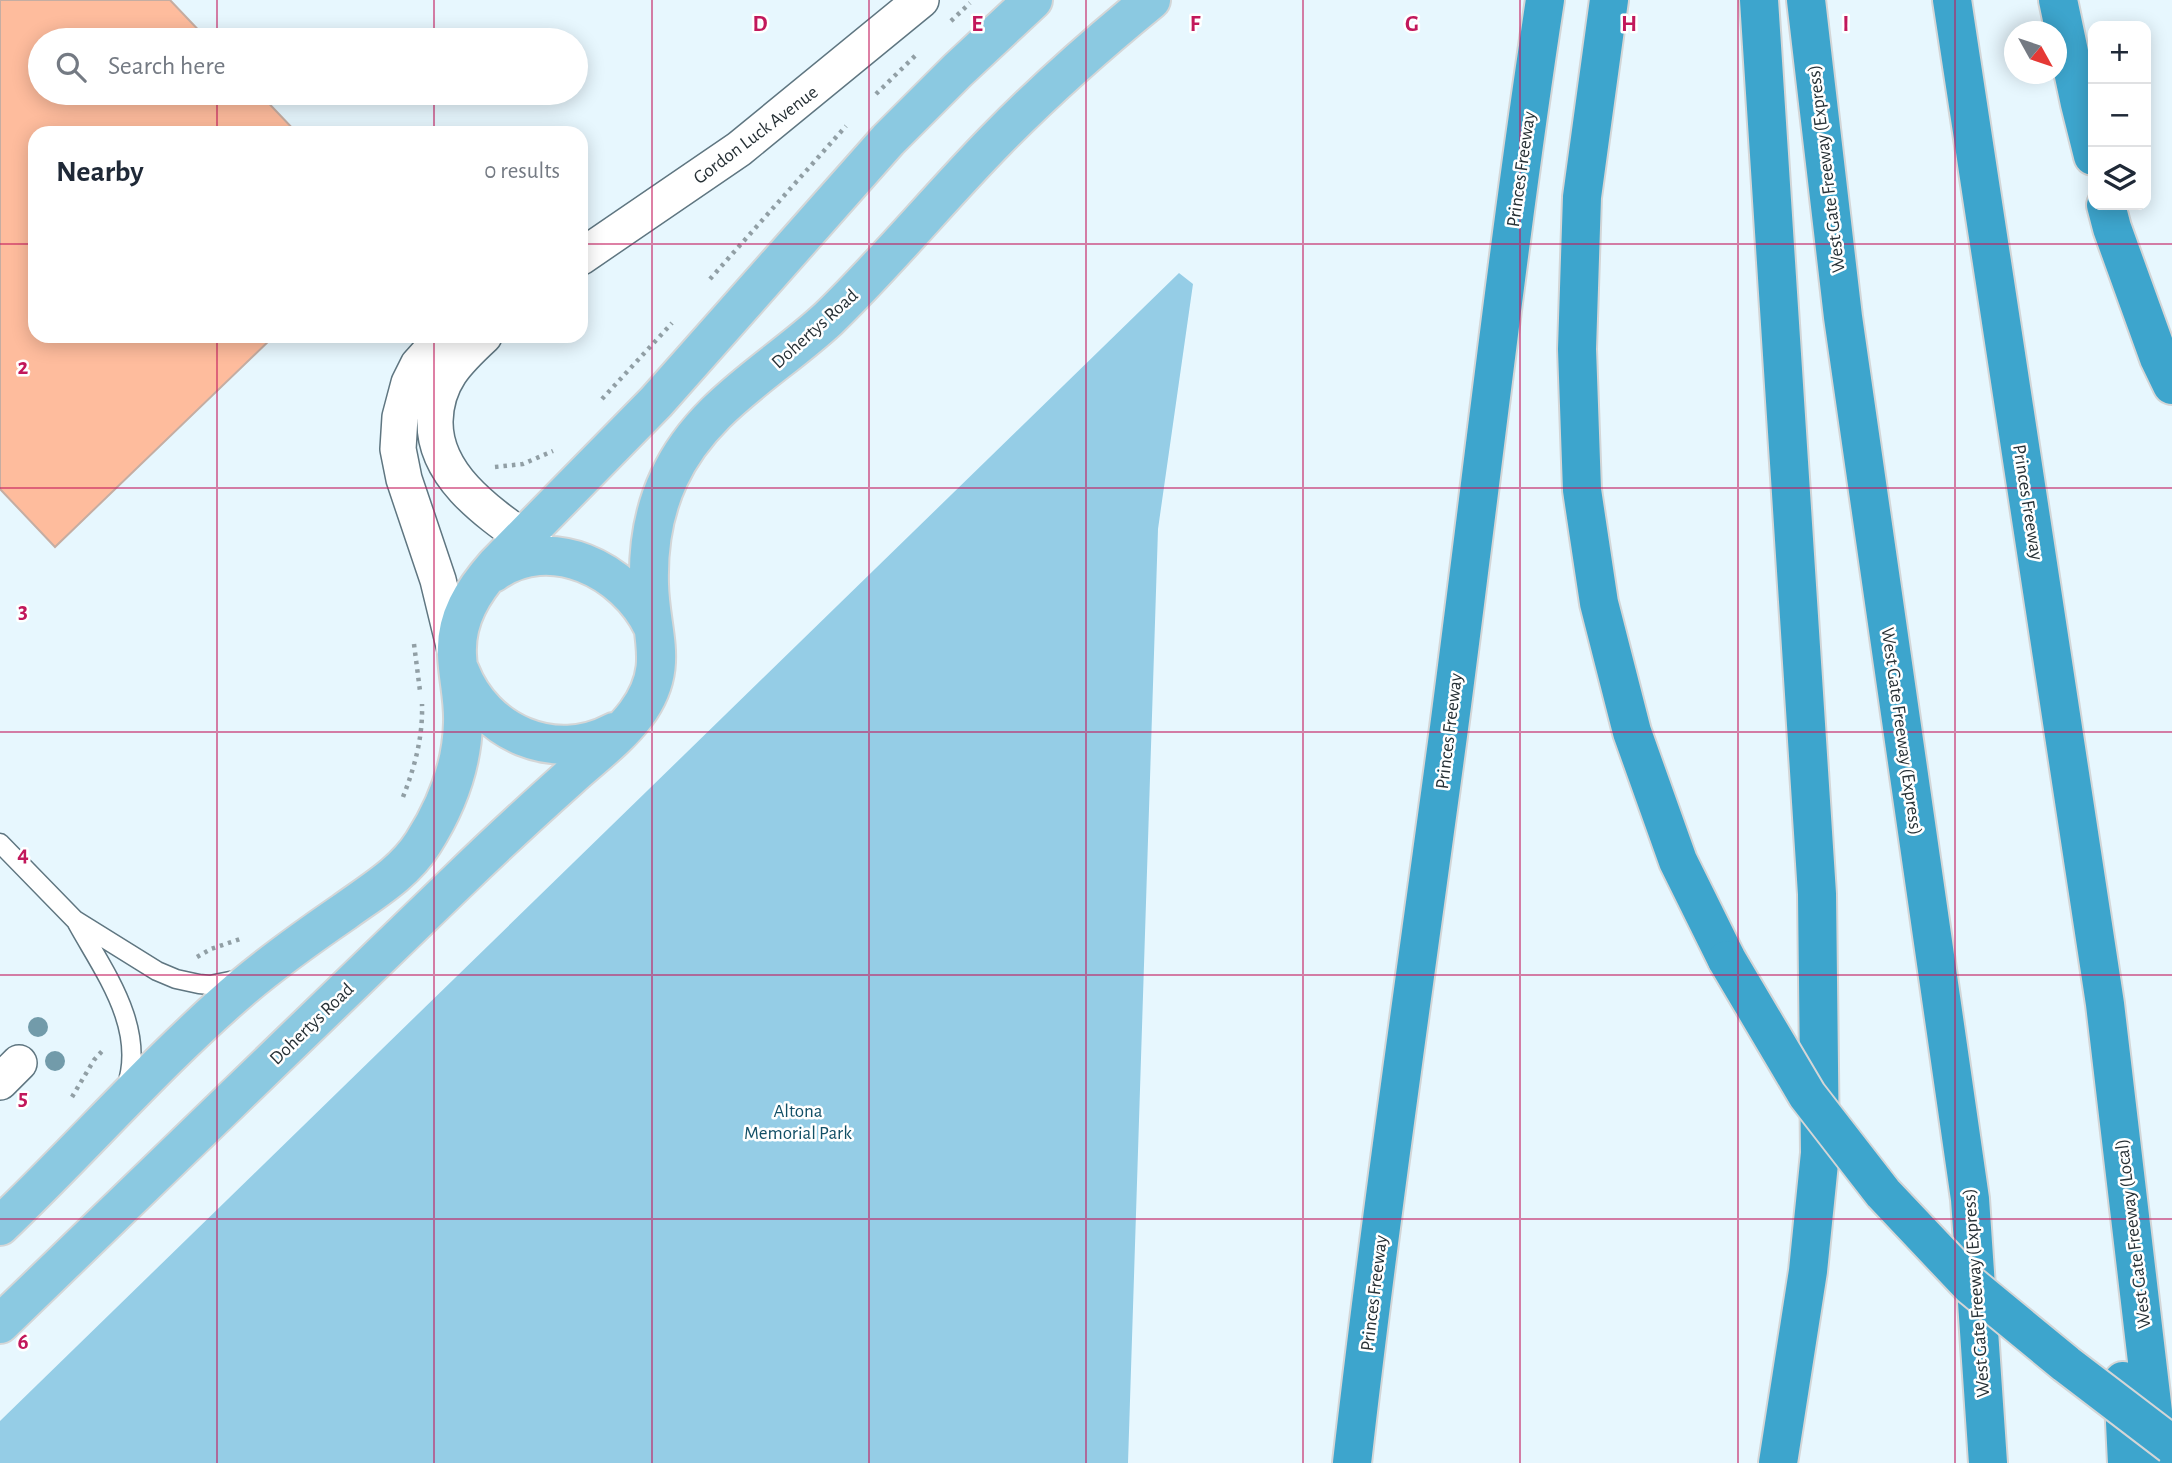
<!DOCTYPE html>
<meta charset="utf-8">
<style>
body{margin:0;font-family:"Alegreya Sans",sans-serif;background:#f2f2f3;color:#1f2937}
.controls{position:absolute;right:21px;top:21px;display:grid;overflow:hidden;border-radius:14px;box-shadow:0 4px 18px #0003}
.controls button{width:63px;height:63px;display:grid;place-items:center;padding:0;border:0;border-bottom:2px solid #e0e1e3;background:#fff;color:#1f2937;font:35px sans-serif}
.compass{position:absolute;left:2004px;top:21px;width:63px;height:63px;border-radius:50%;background:#fff;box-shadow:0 4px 18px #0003;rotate:130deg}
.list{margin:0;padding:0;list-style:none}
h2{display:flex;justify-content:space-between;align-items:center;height:91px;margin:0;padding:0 28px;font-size:30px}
h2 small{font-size:23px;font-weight:400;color:#747a83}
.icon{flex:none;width:38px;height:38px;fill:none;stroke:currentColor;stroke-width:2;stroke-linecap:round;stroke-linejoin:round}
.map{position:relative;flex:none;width:2172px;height:1463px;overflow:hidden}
.search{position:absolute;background:#fff;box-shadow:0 4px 18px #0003;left:28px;top:28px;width:560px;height:77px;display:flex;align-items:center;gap:18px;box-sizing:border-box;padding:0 24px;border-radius:38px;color:#747a83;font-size:26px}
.panel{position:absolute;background:#fff;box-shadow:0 4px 18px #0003;left:28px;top:126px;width:560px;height:217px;border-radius:21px}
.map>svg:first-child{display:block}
.green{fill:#95cde6}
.building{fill:#febc9d;stroke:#c5ada2;stroke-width:2}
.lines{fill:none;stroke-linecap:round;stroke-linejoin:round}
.lane-casing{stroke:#5f7681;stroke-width:21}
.street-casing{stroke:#5f7681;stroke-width:38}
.primary-casing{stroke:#d4d6d7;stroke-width:42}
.highway-casing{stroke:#d4d6d7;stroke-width:42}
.path{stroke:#919fa5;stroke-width:4.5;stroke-dasharray:3.5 5;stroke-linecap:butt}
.lane{stroke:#fff;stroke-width:18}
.street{stroke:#fff;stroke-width:35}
.primary{stroke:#8bc9e1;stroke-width:38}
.highway{stroke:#3da5cd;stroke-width:38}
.highway-bridge-casing{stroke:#d4d6d7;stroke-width:42;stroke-linecap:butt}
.highway-bridge{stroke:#3da5cd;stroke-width:38}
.tree{fill:#729baa}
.grid{fill:none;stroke:#c2185b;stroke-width:2;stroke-opacity:0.55}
.labels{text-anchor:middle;stroke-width:5;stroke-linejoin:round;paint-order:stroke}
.street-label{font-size:19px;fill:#273136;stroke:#fff}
.park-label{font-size:19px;fill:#124f66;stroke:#fff}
.grid-label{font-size:23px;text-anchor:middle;font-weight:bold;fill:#c2185b;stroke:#fff;stroke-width:5;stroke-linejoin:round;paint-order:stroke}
</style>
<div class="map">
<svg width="2172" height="1463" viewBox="0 0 2172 1463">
<rect width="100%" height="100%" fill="#e7f7fe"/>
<path class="green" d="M 1179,273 L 1193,284 L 1158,529 L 1128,1463 L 0,1463 L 0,1421 Z"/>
<path class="building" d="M 0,0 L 170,0 L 208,40 L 40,40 L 40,93 L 259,93 L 297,133 L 35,133 L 35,336 L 274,336 L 55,547 L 0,489 Z"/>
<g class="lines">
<g class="lane-casing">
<path id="lane" d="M 0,843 L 75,920 L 157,971 L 176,979 L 199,984 L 210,985 L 240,979
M 77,923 C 104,972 147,1028 126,1088"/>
</g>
<g class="street-casing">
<path id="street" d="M 581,257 L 739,149 L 921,0
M 444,336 L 418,365 L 409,383 L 400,417 L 398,449 L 404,479 L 438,580 L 456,654
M 484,336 C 457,361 436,381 435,421 C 434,483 502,521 546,554
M 0,1082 L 19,1063"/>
</g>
<g class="primary-casing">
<path id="primary" d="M 493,573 C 550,532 626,570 653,627
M 460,671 C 484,733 554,764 614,732
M 0,1226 C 82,1148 156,1062 242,988 C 274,961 309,936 344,912 C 373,891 404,873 423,843 C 446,807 462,766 463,723 C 464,700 458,678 457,655 C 455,619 473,591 496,565 L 656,402 L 888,140 L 958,70 L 1033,0
M 0,1324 C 152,1176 305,1030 457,882 C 494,846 532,811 570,777 C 592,757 618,738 636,714 C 671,667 650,635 649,584 C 648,548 654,510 669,478 C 702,406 773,370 828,319 C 887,262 939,198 996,140 C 1045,90 1097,44 1151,0"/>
</g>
<g class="highway-casing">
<path id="highway" d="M 1609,0 L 1582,197 L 1577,349 L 1582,490 L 1599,603 L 1632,732 L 1678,861 L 1727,960
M 1759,0 L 1817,894 L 1820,1153 L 1808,1271 L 1778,1463
M 1806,0 L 1843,317 L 1970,1199 L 1988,1463
M 1952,0 L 2105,1004 L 2159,1463
M 2058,0 L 2080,104 L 2093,156
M 2106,205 L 2112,228 L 2159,358 L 2172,385
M 2123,1381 L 2127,1463
M 1352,1463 C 1380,1217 1416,973 1449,728 C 1481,485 1508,242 1545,0"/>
</g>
<path class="path" d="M 951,21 L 970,3
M 876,94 L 917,54
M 710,279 L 846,126
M 602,399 L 672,323
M 495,467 L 523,464 L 553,451
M 414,644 L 420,691
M 403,797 C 415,766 423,737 422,704
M 197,957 L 211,949 L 240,939
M 72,1097 L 94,1060 L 104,1049"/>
<use href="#lane" class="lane"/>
<use href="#street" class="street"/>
<use href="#primary" class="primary"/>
<use href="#highway" class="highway"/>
<g class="highway-bridge-casing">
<path id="highway-bridge" d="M 1727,960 L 1807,1095 L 1883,1193 L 1970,1285 L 2066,1364 L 2172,1445"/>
</g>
<use href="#highway-bridge" class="highway-bridge"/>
</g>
<g class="tree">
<circle cx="38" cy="1027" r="10"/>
<circle cx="55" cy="1061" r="10"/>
</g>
<path class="grid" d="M 217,0 L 217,40M 434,0 L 434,40M 652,0 L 652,1463M 869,0 L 869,1463M 1086,0 L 1086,1463M 1303,0 L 1303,1463M 1520,0 L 1520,1463M 1738,0 L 1738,1463M 1955,0 L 1955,1463M 217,93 L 217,133M 434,93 L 434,133M 0,244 L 35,244M 581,244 L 2172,244M 217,336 L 217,1463M 434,336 L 434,1463M 0,488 L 2172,488M 0,732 L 2172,732M 0,975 L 2172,975M 0,1219 L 2172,1219"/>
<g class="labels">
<g class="street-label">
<text transform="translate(755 134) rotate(-37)" y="7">Gordon Luck Avenue</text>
<text transform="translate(1520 169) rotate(-82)" y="7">Princes Freeway</text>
<text transform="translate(1825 169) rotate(-97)" y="7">West Gate Freeway (Express)</text>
<text transform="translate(814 328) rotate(-42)" y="7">Dohertys Road</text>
<text transform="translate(2029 502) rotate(81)" y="7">Princes Freeway</text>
<text transform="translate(1448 731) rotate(-83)" y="7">Princes Freeway</text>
<text transform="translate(1903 731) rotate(82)" y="7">West Gate Freeway (Express)</text>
<text transform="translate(311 1023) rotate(-44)" y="7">Dohertys Road</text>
<text transform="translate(2132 1234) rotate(-97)" y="7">West Gate Freeway (Local)</text>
<text transform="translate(1373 1293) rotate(-83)" y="7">Princes Freeway</text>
<text transform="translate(1975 1293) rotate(-94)" y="7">West Gate Freeway (Express)</text>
</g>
<g class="park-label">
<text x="798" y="1117">Altona<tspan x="798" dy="22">Memorial Park</tspan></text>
</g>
</g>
<g class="grid-label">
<text x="760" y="31">D</text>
<text x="977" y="31">E</text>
<text x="1195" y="31">F</text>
<text x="1412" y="31">G</text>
<text x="1629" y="31">H</text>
<text x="1846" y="31">I</text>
<text x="23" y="374">2</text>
<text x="23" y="618">3</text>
<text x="23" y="861">4</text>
<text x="23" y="1105">5</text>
<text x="23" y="1349">6</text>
</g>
</svg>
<div class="controls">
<button>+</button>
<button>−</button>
<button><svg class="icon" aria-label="layers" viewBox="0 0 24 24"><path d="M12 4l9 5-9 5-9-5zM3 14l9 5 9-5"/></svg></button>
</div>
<svg class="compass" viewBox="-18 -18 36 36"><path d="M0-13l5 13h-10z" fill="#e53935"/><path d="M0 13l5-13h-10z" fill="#747a83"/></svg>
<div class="search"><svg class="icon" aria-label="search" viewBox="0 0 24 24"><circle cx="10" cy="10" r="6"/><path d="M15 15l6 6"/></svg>Search here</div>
<section class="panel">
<h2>Nearby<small>0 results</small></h2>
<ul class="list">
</ul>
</section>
</div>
